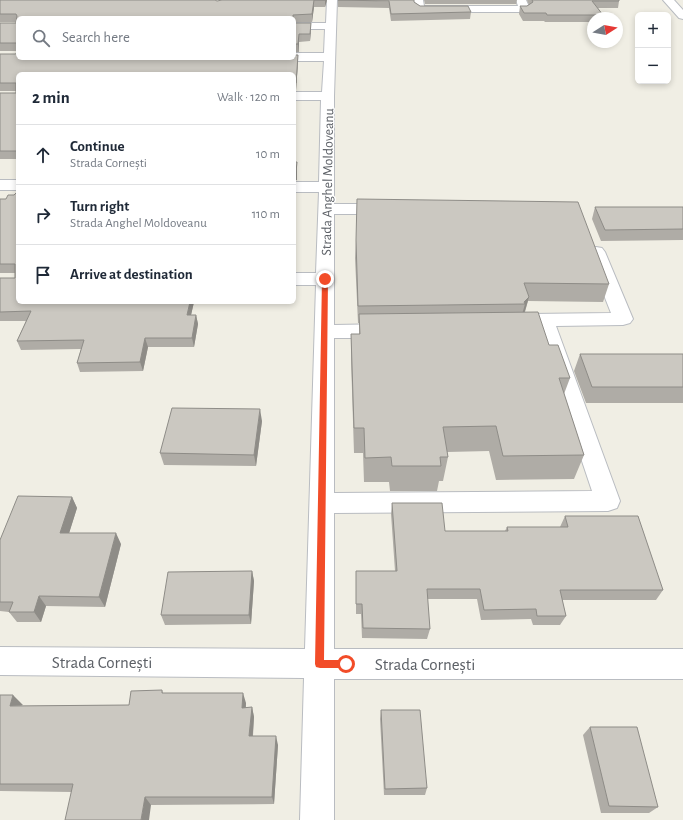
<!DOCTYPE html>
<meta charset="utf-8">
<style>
body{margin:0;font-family:"Alegreya Sans",sans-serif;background:#f2f2f3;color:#1f2937}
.controls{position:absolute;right:12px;top:12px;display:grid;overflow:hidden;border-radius:6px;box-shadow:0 2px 6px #0003}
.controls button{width:36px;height:36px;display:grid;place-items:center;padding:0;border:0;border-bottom:1px solid #e0e1e3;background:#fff;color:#1f2937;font:20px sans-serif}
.compass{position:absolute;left:587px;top:12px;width:36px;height:36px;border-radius:50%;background:#fff;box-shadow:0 2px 6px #0003;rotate:79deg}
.stop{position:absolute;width:12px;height:12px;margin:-9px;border:3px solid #f24c28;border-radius:50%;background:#fff}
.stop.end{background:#f24c28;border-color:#fff;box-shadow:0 1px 4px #0008}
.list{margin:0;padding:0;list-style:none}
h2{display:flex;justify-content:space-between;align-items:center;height:52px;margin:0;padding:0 16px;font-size:17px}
h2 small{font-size:13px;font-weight:400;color:#747a83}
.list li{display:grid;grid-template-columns:26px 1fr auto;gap:12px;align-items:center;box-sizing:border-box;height:60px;padding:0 16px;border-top:1px solid #e0e1e3}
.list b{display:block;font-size:15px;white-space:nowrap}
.list p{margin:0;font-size:13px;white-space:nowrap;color:#747a83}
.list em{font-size:13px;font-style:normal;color:#747a83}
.icon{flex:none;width:22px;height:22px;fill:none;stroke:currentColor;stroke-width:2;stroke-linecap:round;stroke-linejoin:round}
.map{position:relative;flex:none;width:683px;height:820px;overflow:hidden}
.search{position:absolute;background:#fff;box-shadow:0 2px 6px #0003;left:16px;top:16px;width:280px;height:44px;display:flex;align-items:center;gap:10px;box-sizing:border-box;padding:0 14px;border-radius:6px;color:#747a83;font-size:15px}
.panel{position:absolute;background:#fff;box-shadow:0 2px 6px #0003;left:16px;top:72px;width:280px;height:232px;border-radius:6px}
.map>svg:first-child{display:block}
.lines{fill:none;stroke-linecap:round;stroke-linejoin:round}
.minor-casing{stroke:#b9bcc1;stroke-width:2}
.minor{fill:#fff;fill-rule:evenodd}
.wall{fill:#afaca6}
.shaded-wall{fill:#8e8c87}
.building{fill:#cbc8c1;stroke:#8e8c87}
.route{fill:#f24c28}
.labels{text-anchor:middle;stroke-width:3;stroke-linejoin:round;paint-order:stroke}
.street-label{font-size:14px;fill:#5c6066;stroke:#fff}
.near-street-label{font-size:17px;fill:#5c6066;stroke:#fff}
</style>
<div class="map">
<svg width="683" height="820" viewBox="0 0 683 820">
<rect width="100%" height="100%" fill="#f0eee4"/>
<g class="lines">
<g class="minor-casing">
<path id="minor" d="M 327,0 L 337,0 L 334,96 L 334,204 L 387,204 L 393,206 L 395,209 L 393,212 L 387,214 L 334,214 L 334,325 L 389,324 L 396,326 L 399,331 L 396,336 L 389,338 L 334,338 L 334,493 L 592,491 L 540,336 L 513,336 L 506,334 L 503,329 L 506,324 L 523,322 L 521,320 L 524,316 L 531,314 L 611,313 L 587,252 L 590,248 L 596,247 L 602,248 L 605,252 L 633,319 L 630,323 L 623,325 L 556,326 L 620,501 L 617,508 L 608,511 L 334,513 L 334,649 L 683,649 L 683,679 L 334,679 L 334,820 L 300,820 L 304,678 L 0,675 L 0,647 L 305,649 L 316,285 L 294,285 L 294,273 L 316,273 L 319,192 L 294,192 L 294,182 L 319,182 L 321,100 L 294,100 L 294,92 L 322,92 L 324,61 L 294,61 L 289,58 L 294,58 L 294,53 L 324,53 L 325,29 L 294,29 L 294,23 L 326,23 Z
M 413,0 L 423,0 L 424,6 L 518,6 L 516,0 L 526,0 L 530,9 L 525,12 L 420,12 L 415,9 Z
M 663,0 L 674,0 L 683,10 L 683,19 L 679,18 Z
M 0,180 L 18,180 L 18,190 L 0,190 Z"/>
</g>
<use href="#minor" class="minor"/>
</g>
<path class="wall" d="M 0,0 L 217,1 L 327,0 L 325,7 L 314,7 L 312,22 L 294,22 L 294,18 L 18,18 L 18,52 L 18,51 L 0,51 L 0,23 L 16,23 L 16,22 L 0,22 Z
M 338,0 L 414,2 L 420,6 L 471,12 L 470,19 L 391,21 L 389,8 L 338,7 Z
M 424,0 L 517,0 L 516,4 L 425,4 Z
M 527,0 L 619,0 L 619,1 L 618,8 L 598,8 L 603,15 L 602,18 L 593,18 L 593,22 L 545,22 L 544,21 L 523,21 L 519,14 L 520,6 L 527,6 L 529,5 Z
M 294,23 L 311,23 L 311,30 L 310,41 L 299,42 L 299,52 L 294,52 Z
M 0,54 L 298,62 L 296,90 L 18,74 L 18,159 L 0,159 L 0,93 L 16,93 L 16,91 L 0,91 Z
M 0,199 L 194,302 L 191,315 L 196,315 L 198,324 L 194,347 L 148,347 L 143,371 L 80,372 L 77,363 L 81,349 L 21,350 L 17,341 L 26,321 L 0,321 L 0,278 L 15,278 L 15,273 L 0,273 Z
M 595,207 L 683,207 L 683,240 L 601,241 L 592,219 Z
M 356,240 L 609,284 L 603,302 L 528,301 L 525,312 L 549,345 L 570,378 L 564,394 L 584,455 L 574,479 L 496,480 L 489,451 L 447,452 L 448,457 L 443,481 L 439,481 L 437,491 L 390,491 L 389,482 L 364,482 L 363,453 L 354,453 L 351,359 L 351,334 L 359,334 L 359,323 L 358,323 L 355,258 Z
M 580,354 L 683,354 L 683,403 L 586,403 L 574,371 Z
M 262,421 L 256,466 L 164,465 L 160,453 Z
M 72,497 L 77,508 L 69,533 L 121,544 L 105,607 L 46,606 L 41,622 L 17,622 L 9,612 L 0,611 L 0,540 Z
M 392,503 L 445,531 L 505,531 L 507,527 L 560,527 L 565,516 L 663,590 L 656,600 L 562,600 L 566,616 L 560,625 L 533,625 L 531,619 L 481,620 L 477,599 L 427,599 L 430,629 L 427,639 L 362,638 L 361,614 L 356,614 L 356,571 L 395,571 L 391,514 Z
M 252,571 L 254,581 L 251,624 L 165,625 L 161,615 Z
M 162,690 L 163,693 L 246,703 L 246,708 L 252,707 L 254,717 L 253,736 L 278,745 L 274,804 L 151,805 L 72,792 L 0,791 L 0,695 L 23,706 L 129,705 Z
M 381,710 L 427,788 L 425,795 L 384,795 L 380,719 Z
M 590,727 L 658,807 L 649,813 L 601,813 L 583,735 Z"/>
<path class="shaded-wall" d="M 314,0 L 314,7 L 312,22 L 312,14 Z
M 325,0 L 327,0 L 325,7 Z
M 311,23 L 311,30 L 310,41 L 310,34 Z
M 299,34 L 299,52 L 298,44 Z
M 298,55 L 298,62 L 296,90 L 294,91 L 294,83 Z
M 295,93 L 295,113 L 294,105 Z
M 297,162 L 297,180 L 294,181 L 294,173 Z
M 295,185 L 295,194 L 294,210 L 294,195 Z
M 529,297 L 524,314 L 521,318 L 525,304 L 524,302 Z
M 190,302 L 194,302 L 189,324 L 187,315 Z
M 196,315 L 198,324 L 194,347 L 192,338 Z
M 145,338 L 148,347 L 143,371 L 140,362 Z
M 260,409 L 262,421 L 256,466 L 254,455 Z
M 72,497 L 77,508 L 66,543 L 60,533 Z
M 116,533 L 121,544 L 105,607 L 99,597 Z
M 252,571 L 254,581 L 251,624 L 249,615 Z
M 39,596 L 46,606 L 41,622 L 34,612 Z
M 243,693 L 246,703 L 245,717 L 242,708 Z
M 13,695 L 23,705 L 10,706 Z
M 252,707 L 254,717 L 252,745 L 249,736 Z
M 276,736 L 278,745 L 274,804 L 272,797 Z
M 145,797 L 151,805 L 149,820 L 141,820 Z"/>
<path class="building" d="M 0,0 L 215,0 L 217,1 L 222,0 L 325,0 L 314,0 L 312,14 L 293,15 L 293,18 L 18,18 L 18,49 L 17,49 L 17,43 L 0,43 L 0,23 L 16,23 L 17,16 L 16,14 L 0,14 Z
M 338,0 L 414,0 L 414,2 L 420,6 L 468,6 L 471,12 L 391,14 L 389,1 Z
M 532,0 L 619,0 L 619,1 L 592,1 L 603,15 L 547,15 L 546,13 L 524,13 L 520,6 L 527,6 L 533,2 Z
M 294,23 L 311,23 L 310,34 L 299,34 L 298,44 L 294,44 Z
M 18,53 L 18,58 L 294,58 L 294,55 L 298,55 L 296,83 L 294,83 L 294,74 L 18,74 L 18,151 L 0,151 L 0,93 L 16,93 L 16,83 L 0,83 L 0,54 L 15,54 Z
M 294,93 L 295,93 L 294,105 Z
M 294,162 L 297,162 L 296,172 L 294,173 Z
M 294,184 L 295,185 L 294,195 Z
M 16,193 L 18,193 L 18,302 L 190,302 L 187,315 L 196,315 L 192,338 L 145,338 L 140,362 L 77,363 L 84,340 L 17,341 L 31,311 L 0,312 L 0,278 L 15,278 L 15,264 L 0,264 L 0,199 L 6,199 L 8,195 L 14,195 Z
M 357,199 L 578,202 L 609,284 L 524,283 L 529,297 L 524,302 L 525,304 L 358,306 L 356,240 Z
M 595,207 L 683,207 L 683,229 L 605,230 Z
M 538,312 L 549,345 L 558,345 L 570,378 L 559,378 L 584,455 L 503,456 L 496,426 L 443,427 L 448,457 L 440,457 L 441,466 L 392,466 L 391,457 L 365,458 L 364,428 L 354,428 L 351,334 L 360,334 L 359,314 Z
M 580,354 L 683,354 L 683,387 L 592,387 Z
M 172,408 L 260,409 L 254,455 L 160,453 Z
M 18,496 L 72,497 L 60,533 L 116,533 L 99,597 L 39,596 L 34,612 L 9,612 L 13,602 L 0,602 L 0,540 Z
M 392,503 L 442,503 L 445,531 L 508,531 L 507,527 L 568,527 L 565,516 L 638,516 L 663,590 L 560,590 L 566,616 L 537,616 L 536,609 L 484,610 L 480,589 L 427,589 L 430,629 L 363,628 L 362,604 L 356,604 L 356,571 L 397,571 Z
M 252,571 L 249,615 L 161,615 L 168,572 Z
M 162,690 L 162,693 L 243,693 L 242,708 L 252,707 L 249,736 L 276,736 L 272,797 L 145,797 L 141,820 L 65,820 L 73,784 L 0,784 L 0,695 L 13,695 L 10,706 L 129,705 L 131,691 Z
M 381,710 L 420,710 L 427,788 L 385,789 Z
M 590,727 L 637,727 L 658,807 L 609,806 Z"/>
<path class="route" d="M 325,277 L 328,279 L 324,660 L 346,660 L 350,661 L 351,664 L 350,667 L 346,668 L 320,668 L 316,667 L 315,664 L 322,279 Z"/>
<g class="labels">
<g class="street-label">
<text transform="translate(327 182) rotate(-89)" y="5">Strada Anghel Moldoveanu</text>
</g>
<g class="near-street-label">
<text x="102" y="668">Strada Cornești</text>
<text x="425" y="670">Strada Cornești</text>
</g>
</g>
</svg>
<div class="controls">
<button>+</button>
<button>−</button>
</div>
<svg class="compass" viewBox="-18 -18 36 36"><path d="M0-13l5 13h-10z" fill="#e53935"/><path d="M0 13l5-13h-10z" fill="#747a83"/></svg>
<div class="stop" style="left:346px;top:664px"></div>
<div class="stop end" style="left:325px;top:279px"></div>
<div class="search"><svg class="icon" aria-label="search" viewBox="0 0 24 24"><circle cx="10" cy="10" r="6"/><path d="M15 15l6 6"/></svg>Search here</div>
<section class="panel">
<h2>2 min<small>Walk · 120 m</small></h2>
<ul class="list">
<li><svg class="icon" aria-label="ahead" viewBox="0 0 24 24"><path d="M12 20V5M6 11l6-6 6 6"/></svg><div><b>Continue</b><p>Strada Cornești</p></div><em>10 m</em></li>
<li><svg class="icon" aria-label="right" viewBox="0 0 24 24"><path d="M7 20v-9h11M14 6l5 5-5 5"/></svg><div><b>Turn right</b><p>Strada Anghel Moldoveanu</p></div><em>110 m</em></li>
<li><svg class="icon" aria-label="arrive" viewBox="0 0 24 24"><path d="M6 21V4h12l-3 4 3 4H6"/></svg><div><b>Arrive at destination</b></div></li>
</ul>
</section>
</div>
